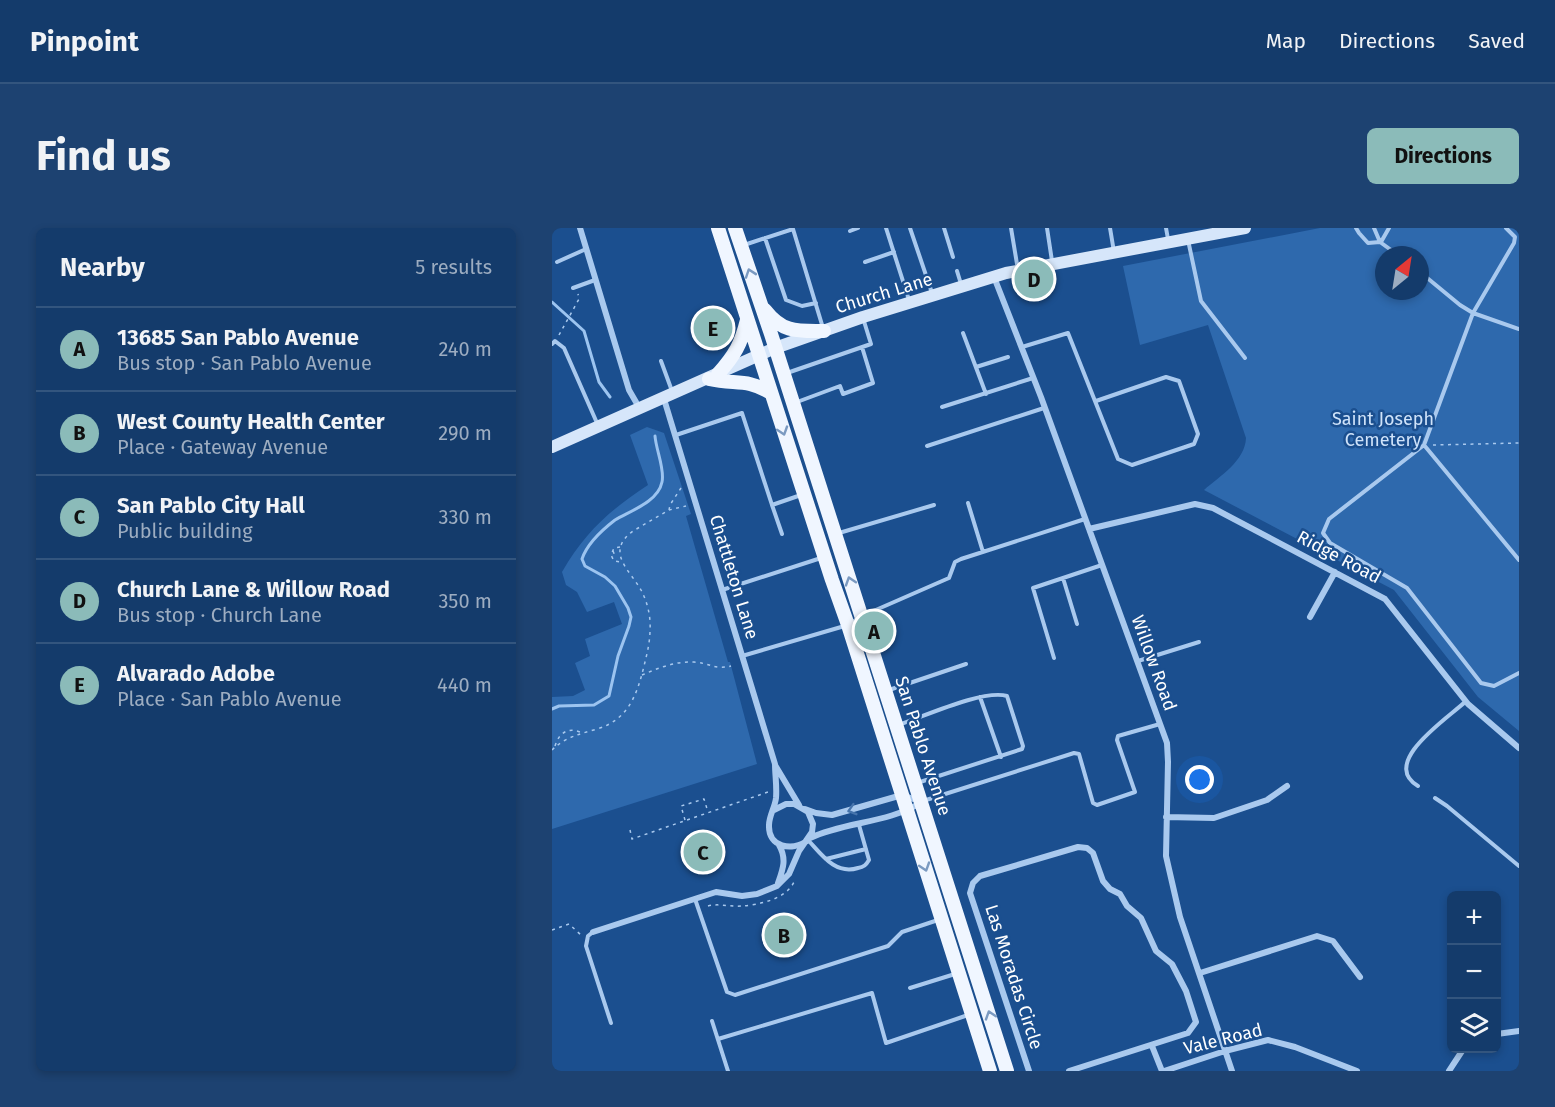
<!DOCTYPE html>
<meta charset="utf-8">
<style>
body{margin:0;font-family:"Fira Sans",sans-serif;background:#1d4271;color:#f1f3f6}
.controls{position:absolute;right:18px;bottom:18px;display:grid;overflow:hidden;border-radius:9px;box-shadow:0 3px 9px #0003}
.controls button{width:54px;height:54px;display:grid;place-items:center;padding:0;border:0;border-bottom:2px solid #33557e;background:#143b6b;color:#f1f3f6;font:30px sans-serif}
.compass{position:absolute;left:823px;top:18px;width:54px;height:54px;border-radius:50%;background:#143b6b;box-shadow:0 3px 9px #0003;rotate:30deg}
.you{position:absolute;left:648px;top:552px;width:21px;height:21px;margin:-15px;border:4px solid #fff;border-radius:50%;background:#1a73e8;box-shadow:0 0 0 9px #1a73e833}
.badge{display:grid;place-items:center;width:39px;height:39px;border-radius:50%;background:#8bbbb9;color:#111;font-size:20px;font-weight:700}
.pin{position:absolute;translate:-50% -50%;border:3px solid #fff;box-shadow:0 2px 6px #0006}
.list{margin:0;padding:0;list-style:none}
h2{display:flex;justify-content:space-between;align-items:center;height:78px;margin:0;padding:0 24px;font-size:26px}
h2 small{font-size:20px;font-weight:400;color:#9dadc1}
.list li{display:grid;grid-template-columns:39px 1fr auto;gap:18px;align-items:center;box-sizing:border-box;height:84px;padding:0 24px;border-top:2px solid #33557e}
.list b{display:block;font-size:22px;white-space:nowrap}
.list p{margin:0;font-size:20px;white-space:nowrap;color:#9dadc1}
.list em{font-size:20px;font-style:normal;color:#9dadc1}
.icon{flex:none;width:33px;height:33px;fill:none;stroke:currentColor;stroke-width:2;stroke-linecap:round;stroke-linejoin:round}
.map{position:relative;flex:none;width:967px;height:843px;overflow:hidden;border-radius:9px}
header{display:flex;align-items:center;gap:36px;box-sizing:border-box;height:84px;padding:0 30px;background:#143b6b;border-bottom:2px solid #33557e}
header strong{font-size:28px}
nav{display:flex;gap:33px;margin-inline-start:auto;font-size:21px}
.intro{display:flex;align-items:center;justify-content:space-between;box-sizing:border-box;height:144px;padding:0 36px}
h1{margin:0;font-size:42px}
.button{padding:15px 27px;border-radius:9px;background:#8bbbb9;color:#111;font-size:21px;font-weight:700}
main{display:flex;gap:36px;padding:0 36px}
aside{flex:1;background:#143b6b;border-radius:9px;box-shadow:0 3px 9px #0003}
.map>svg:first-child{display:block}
.green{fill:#2e69ad;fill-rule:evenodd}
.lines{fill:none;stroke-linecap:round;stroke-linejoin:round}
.stream{stroke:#9cc4f0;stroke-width:3}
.path{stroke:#a9c9ee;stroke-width:1.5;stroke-dasharray:3 4.5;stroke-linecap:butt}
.lane{stroke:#a9c9ee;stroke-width:4}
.street{stroke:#a9c9ee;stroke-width:6}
.secondary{stroke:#d6e6fa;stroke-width:12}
.primary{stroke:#f0f6ff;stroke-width:14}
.oneway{stroke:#7b9ac1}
.oneway2{stroke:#4674ac}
.labels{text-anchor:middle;stroke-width:5;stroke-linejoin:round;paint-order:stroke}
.street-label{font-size:18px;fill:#fff;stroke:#1b4f8f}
.park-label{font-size:18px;fill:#cfe3fa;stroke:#1b4f8f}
</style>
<header>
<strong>Pinpoint</strong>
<nav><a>Map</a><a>Directions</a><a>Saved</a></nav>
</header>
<div class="intro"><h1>Find us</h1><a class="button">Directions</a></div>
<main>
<aside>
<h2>Nearby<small>5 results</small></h2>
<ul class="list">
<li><span class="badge">A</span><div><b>13685 San Pablo Avenue</b><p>Bus stop · San Pablo Avenue</p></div><em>240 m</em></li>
<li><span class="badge">B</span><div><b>West County Health Center</b><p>Place · Gateway Avenue</p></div><em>290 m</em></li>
<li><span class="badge">C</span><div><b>San Pablo City Hall</b><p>Public building</p></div><em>330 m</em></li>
<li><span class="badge">D</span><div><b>Church Lane &amp; Willow Road</b><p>Bus stop · Church Lane</p></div><em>350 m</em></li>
<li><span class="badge">E</span><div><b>Alvarado Adobe</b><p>Place · San Pablo Avenue</p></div><em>440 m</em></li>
</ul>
</aside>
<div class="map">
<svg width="967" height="843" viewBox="0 0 967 843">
<rect width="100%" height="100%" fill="#1b4f8f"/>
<path class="green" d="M 768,0 L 967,0 L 967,503 L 926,469 L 842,362 L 652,262 C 668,248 693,233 694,210 L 656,97 L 588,117 L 571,38 ZM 832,27 L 868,27 L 868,63 L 832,63 Z
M 95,199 L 112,205 L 139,286 L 134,288 L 176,434 L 178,434 L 205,536 L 0,601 L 0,469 L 21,468 L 33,462 L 23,435 L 38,428 L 33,411 L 70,396 L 62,374 L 35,384 L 25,364 L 14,357 L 10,344 C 33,304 58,282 96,257 L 78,207 Z"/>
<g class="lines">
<path class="stream" d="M 0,74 L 32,103 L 47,154 L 58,169
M 0,481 L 7,478 L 42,477 L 57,468 L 66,428 L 77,398 L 79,389 L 76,380 L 63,358 L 53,349 L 33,338 L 30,331 C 35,316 50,302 63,292 C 78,283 106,274 110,254 C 113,241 104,222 103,208"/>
<path class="path" d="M 7,107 L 27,71 L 26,66
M 881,217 L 967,215
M 117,282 L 118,277 L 129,260
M 68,319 L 62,320 L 59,327 L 62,333 L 69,334
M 61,323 L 63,328
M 90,447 C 106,440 124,433 142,434 C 157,435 163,442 179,438
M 3,518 C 7,505 16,499 28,504
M 0,522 C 13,509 28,506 45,501 C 76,492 85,467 92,438 C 95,426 98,414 98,402 C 99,388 95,373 89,362 C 77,341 53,324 81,303 L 117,282 L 134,278
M 133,592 L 129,578 L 152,571 L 156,584
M 78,602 L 80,611 L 216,564
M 156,678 C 167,675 177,679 189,678 C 207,677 234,671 242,654
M 0,702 L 17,696 L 30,708"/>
<path class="lane" d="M 334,0 L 357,72
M 358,0 L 380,65
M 392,0 L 401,29
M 459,0 L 466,42
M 495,0 L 500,33
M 558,0 L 562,24
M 614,0 L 616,11
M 804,0 L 807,5 L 816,15 L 828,14
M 822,0 L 828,14 L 846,27
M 954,0 L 963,9 L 962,15 L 921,85 L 967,101
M 298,3 L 306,0
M 213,10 L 234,72 L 250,78 L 264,75
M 636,12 L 649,73 L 693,130
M 829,14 L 837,0
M 192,17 L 241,1 L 271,100
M 5,34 L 34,21
M 313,34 L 342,24
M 405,43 L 409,56
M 868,44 L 908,77 L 921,85 L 872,217 L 777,291 L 771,305 L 778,315 L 855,360 L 929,455 L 942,458 L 967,445
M 21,60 L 43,52
M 411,105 L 434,166
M 0,116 L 3,113 L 12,120 L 45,195
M 470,119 L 516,105 L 566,231 L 580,237 L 642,216 L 646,206 L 627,153 L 614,149 L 544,173
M 109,133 L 120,163
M 424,139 L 456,129
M 235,145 L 319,116 L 311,90
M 245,174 L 288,158 L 291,166 L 321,155 L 310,119
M 390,179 L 481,150
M 124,207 L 190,185 L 220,277 L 249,267
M 872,217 L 967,332
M 375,218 L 492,180
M 416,275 L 431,324
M 220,277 L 230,306
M 287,305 L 382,277
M 511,350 L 525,396
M 170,362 L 269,330
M 190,428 L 296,397 L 310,388 L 397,350 L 403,334 L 409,331 L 533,291
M 502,430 L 481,360 L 550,337
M 586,433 L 647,414
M 337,462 L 414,436
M 428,469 L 449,529
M 349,496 C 373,488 432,461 455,468 L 471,518 L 470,521 L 365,555
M 866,558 C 827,535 896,490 913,474
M 883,570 L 895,578 L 967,638
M 371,573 L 522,525 L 527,526 L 541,575 L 545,577 L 583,564 L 565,512 L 566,508 L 608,496
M 256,612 C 270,627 283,647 306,640 C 312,639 314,637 317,632 L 307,597
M 274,631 L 314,621
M 143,671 L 175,764 L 183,767 L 336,718 L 350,704 L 386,692
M 41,704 L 36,708 L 34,718 L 59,795
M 358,760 L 403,746
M 160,793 L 176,843
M 166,811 L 320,765 L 334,815 L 416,787"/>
<path class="street" d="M 28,0 L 77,162 L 88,181
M 442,49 L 489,169 L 615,515 L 616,534 L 614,628 L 628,689 L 680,843
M 112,171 L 223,536 C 223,547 225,558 224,570 C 223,579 217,588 217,597 C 216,620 240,623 255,613
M 537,301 L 643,276 L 661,280 L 833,371 L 916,476 L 967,520
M 758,389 L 783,344
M 223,537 L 247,577
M 253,581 L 264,585 L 280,587 L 350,567 L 367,573
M 614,589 L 662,590 L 715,572 L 735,558
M 258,610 C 294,593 335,596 370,574
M 226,655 C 231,641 235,631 227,617
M 41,704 L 164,664 L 190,668 L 205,666 L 225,658 L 237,646 L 247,623 L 260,604 L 261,596 L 256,584 L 242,576 L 234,576 L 222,582
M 648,745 L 765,708 L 781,713 L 808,749
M 945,806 L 967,803
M 600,818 L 610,843
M 477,843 L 418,665 L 421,655 L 428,648 L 526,619 L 535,620 L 541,625 L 551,653 L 558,661 L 568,666 L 575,678 L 589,690 L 604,723 L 620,736 L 634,763 L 644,794 L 636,805 L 517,843
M 612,843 L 673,823 L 716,812 L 743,819 L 805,843
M 897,843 L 912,820"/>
<path class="secondary" d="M 0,219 L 223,120 L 311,89 L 454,45 L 693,0"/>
<path class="primary" d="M 166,0 L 280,352 L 296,397 L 438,843
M 183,0 L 219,106 L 455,843
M 213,82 C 231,105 245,103 272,103
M 166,146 C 183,127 189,116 195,92
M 157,151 C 184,157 194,150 219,165"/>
</g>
<defs><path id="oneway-chevron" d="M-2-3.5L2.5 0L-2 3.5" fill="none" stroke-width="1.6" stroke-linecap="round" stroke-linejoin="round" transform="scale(1.5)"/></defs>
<g class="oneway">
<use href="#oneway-chevron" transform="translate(198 45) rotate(-109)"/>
<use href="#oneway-chevron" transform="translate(231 203) rotate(72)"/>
<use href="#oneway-chevron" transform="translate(298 353) rotate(-108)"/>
<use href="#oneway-chevron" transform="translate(373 639) rotate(72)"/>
<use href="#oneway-chevron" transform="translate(438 787) rotate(-108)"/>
</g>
<use class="oneway2" href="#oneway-chevron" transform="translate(300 582) rotate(163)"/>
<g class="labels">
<g class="street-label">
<text transform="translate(332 65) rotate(-17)" y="6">Church Lane</text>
<text transform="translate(787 329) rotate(28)" y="6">Ridge Road</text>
<text transform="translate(182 349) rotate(73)" y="6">Chattleton Lane</text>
<text transform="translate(602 435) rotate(70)" y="6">Willow Road</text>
<text transform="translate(371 518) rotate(72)" y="6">San Pablo Avenue</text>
<text transform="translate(462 749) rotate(72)" y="6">Las Moradas Circle</text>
<text transform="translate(671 811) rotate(-14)" y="6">Vale Road</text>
</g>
<g class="park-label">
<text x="831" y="197">Saint Joseph<tspan x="831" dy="21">Cemetery</tspan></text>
</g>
</g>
</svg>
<div class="controls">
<button>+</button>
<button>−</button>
<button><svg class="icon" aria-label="layers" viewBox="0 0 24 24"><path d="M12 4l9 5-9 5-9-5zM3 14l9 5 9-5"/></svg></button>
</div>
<svg class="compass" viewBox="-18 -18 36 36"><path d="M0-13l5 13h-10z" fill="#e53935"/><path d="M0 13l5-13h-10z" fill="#9dadc1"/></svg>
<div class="you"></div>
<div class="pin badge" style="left:322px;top:403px">A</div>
<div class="pin badge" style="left:232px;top:707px">B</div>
<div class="pin badge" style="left:151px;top:624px">C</div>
<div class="pin badge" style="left:482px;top:51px">D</div>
<div class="pin badge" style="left:161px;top:100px">E</div>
</div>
</main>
